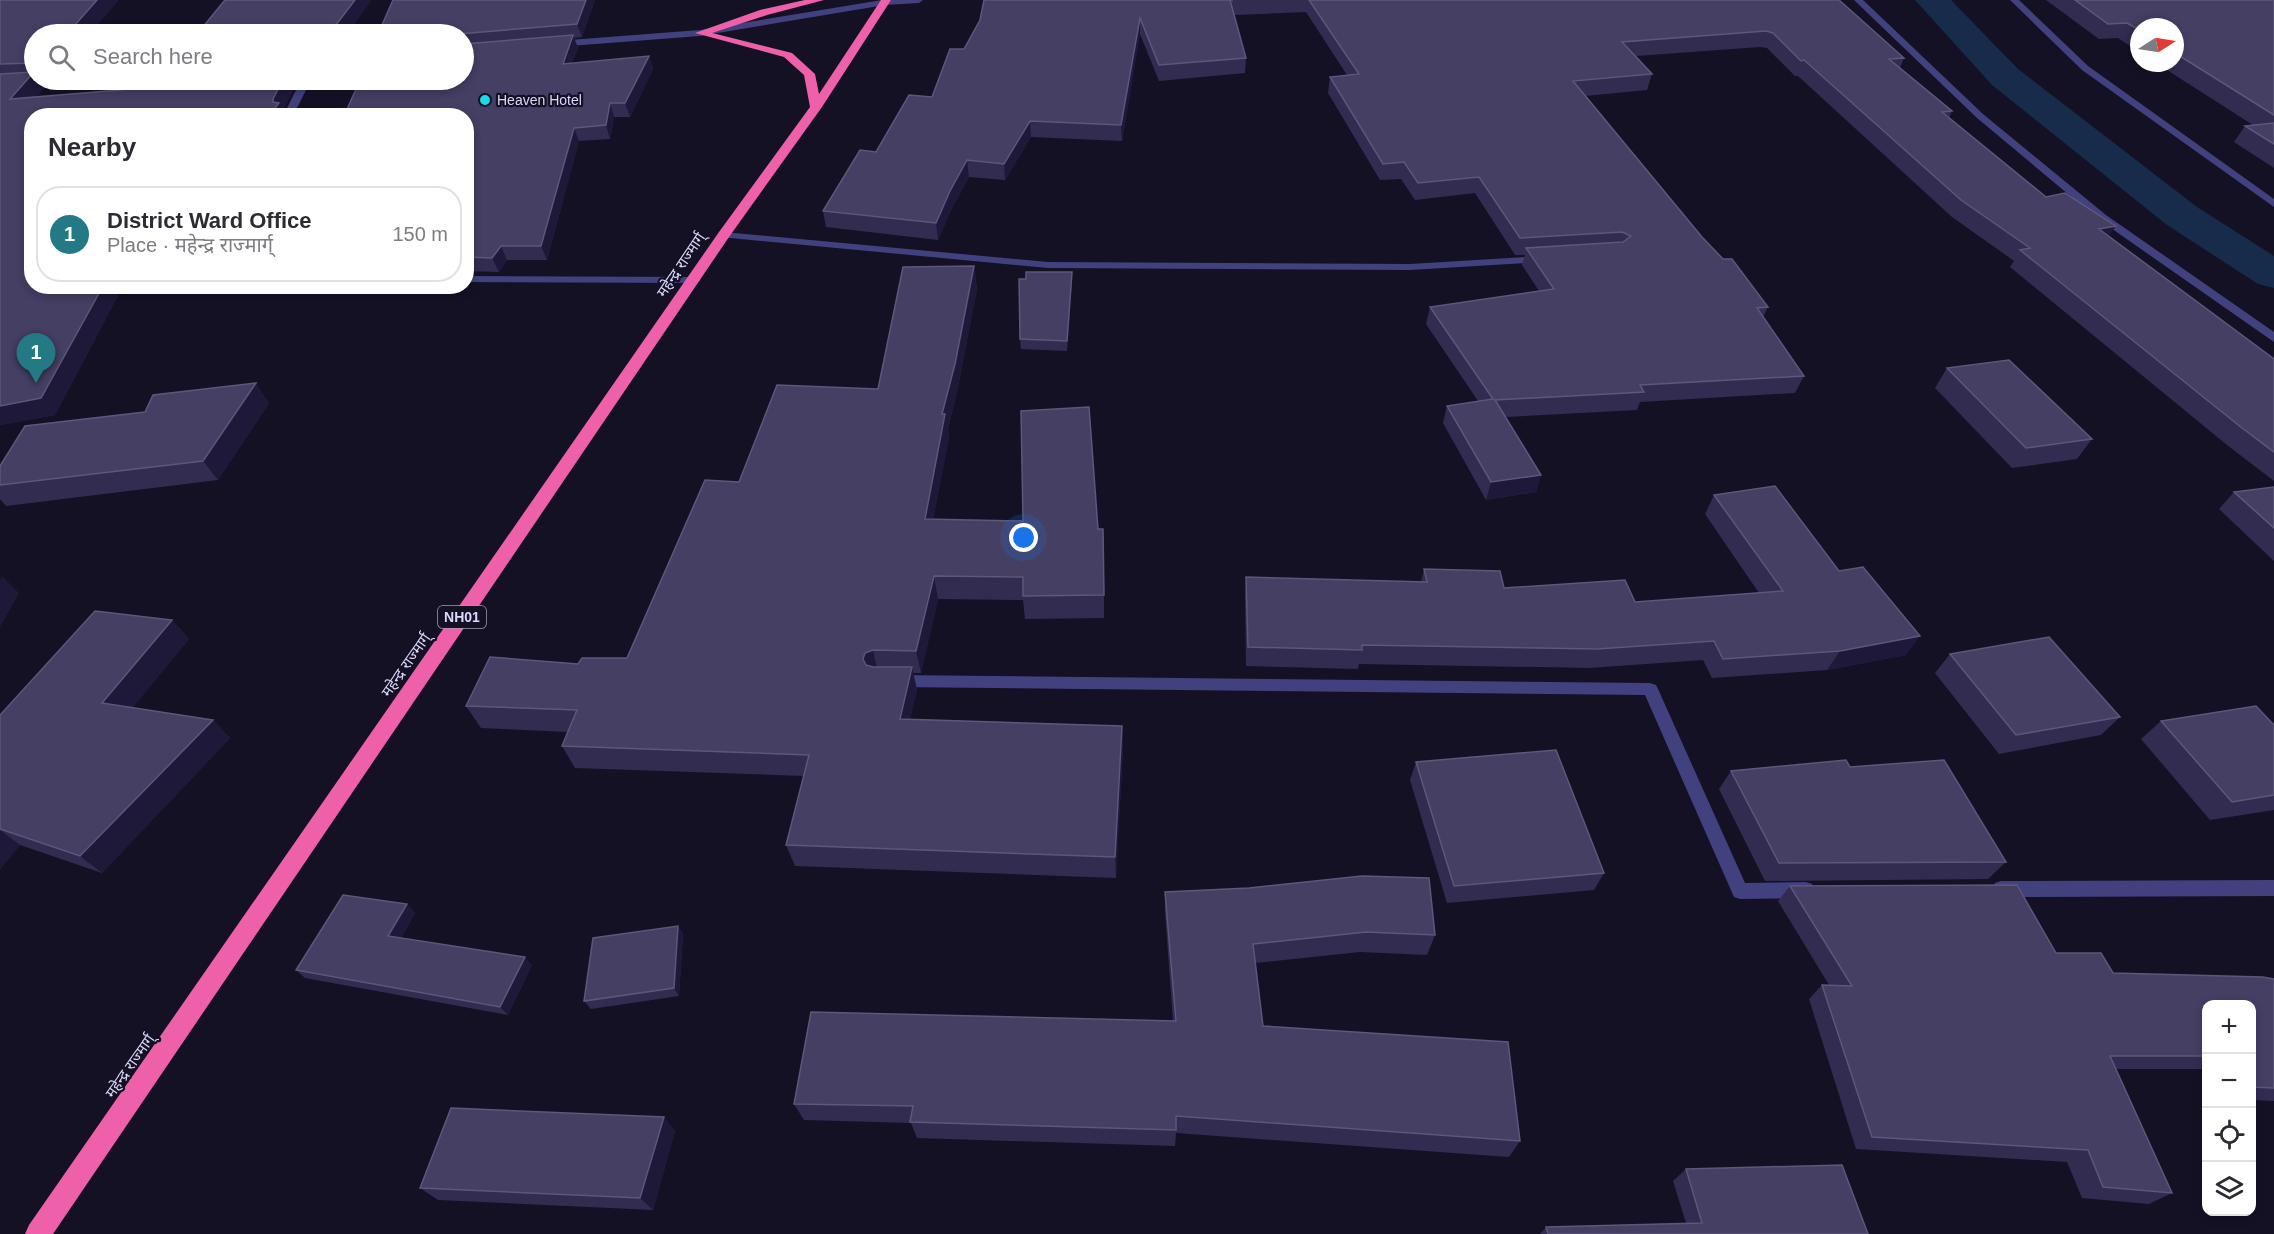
<!DOCTYPE html>
<meta charset="utf-8">
<style>
body{margin:0;font-family:Arial,"Noto Sans Devanagari",sans-serif;background:#f2f2f3;color:#2b2b33}
.controls{position:absolute;right:18px;bottom:18px;display:grid;overflow:hidden;border-radius:12px;box-shadow:0 3px 9px #0003}
.controls button{width:54px;height:54px;display:grid;place-items:center;padding:0;border:0;border-bottom:2px solid #e1e1e2;background:#fff;color:#2b2b33;font:30px sans-serif}
.compass{position:absolute;left:2130px;top:18px;width:54px;height:54px;border-radius:50%;background:#fff;box-shadow:0 3px 9px #0003;rotate:78deg}
.you{position:absolute;left:1024px;top:538px;width:21px;height:21px;margin:-15px;border:4px solid #fff;border-radius:50%;background:#1a73e8;box-shadow:0 0 0 9px #1a73e833}
.badge{display:grid;place-items:center;width:39px;height:39px;border-radius:50%;background:#237a84;color:#fff;font-size:20px;font-weight:700}
.pin{position:absolute;translate:-50% -50px;filter:drop-shadow(0 2px 3px #0008)}
.pin::after{content:'';position:absolute;top:32px;width:21px;height:18px;background:inherit;clip-path:polygon(0 0,100% 0,50% 100%)}
.list{margin:0;padding:0;list-style:none}
h2{display:flex;justify-content:space-between;align-items:center;height:78px;margin:0;padding:0 24px;font-size:26px}
h2 small{font-size:20px;font-weight:400;color:#7c7c81}
.list li{display:grid;grid-template-columns:39px 1fr auto;gap:18px;align-items:center;box-sizing:border-box;height:96px;margin:0 12px 12px;padding:0 12px;border:2px solid #e1e1e2;border-radius:24px}
.list b{display:block;font-size:22px;white-space:nowrap}
.list p{margin:0;font-size:20px;white-space:nowrap;color:#7c7c81}
.list em{font-size:20px;font-style:normal;color:#7c7c81}
.icon{flex:none;width:33px;height:33px;fill:none;stroke:currentColor;stroke-width:2;stroke-linecap:round;stroke-linejoin:round}
.map{position:relative;flex:none;width:2274px;height:1234px;overflow:hidden}
.search{position:absolute;background:#fff;box-shadow:0 3px 9px #0003;left:24px;top:24px;width:450px;height:66px;display:flex;align-items:center;gap:15px;box-sizing:border-box;padding:0 21px;border-radius:33px;color:#7c7c81;font-size:22px}
.panel{position:absolute;background:#fff;box-shadow:0 3px 9px #0003;left:24px;top:108px;width:450px;height:186px;border-radius:24px}
.map>svg:first-child{display:block}
.lines{fill:none;stroke-linecap:round;stroke-linejoin:round}
.canal{fill:#162c4a;fill-rule:evenodd}
.lane{fill:#41417f;fill-rule:evenodd}
.street{fill:#41417f;fill-rule:evenodd}
.highway{fill:#ef60aa;fill-rule:evenodd}
.wall{fill:#322c51}
.shaded-wall{fill:#1e1938}
.building{fill:#443f63;stroke:#5c577b;stroke-width:1.5}
.poi-dot{fill:#19dbe7;stroke:#141125;stroke-width:2}
.labels{text-anchor:middle;stroke-width:4.5;stroke-linejoin:round;paint-order:stroke}
.far-poi-label{font-size:14px;fill:#dbd9fb;stroke:#141125;text-anchor:start}
.shield{fill:#141125;stroke:#9f9dbb;stroke-width:1.5}
.shield-label{font-size:14px;font-weight:bold;fill:#dbd9fb}
.street-label{font-size:15px;fill:#dbd9fb;stroke:#141125}
</style>
<div class="map">
<svg width="2274" height="1234" viewBox="0 0 2274 1234">
<rect width="100%" height="100%" fill="#141125"/>
<g class="lines">
<path class="canal" d="M 1915,0 L 1951,0 L 2018,69 L 2197,207 L 2274,256 L 2274,288 L 2258,284 L 2167,225 L 1992,85 Z"/>
<path class="lane" d="M 301,80 L 311,80 L 293,116 L 283,116 Z
M 466,276 L 695,277 L 701,280 L 695,283 L 466,282 Z"/>
<path class="street" d="M 882,0 L 923,0 L 919,3 L 885,5 L 700,36 L 556,47 L 552,44 L 556,41 L 700,30 Z
M 1854,0 L 1863,0 L 1983,114 L 2106,215 L 2274,332 L 2274,342 L 2098,219 L 1977,118 Z
M 2010,0 L 2019,0 L 2088,66 L 2274,199 L 2274,207 L 2082,70 Z
M 40,80 L 80,80 L 75,83 L 0,88 L 0,82 Z
M 724,232 L 1048,262 L 1410,264 L 1541,256 L 1547,259 L 1541,262 L 1410,270 L 1048,268 L 720,237 L 720,233 Z
M 896,675 L 1650,683 L 1656,685 L 1658,689 L 1745,883 L 1806,882 L 1812,884 L 1815,890 L 1812,896 L 1806,898 L 1740,899 L 1734,897 L 1645,695 L 896,687 L 890,685 L 888,681 L 890,677 Z
M 2274,880 L 2274,896 L 2001,897 L 1995,895 L 1992,889 L 1995,883 L 2001,881 Z"/>
<path class="highway" d="M 805,0 L 824,0 L 767,15 L 712,33 L 792,53 L 815,74 L 819,94 L 881,0 L 891,0 L 822,107 L 729,237 L 53,1234 L 25,1234 L 29,1225 L 719,232 L 810,107 L 804,75 L 784,57 L 695,33 L 760,10 Z"/>
</g>
<path class="wall" d="M 0,0 L 34,34 L 34,80 L 39,80 L 45,87 L 36,97 L 283,111 L 286,116 L 32,116 L 32,286 L 123,286 L 55,415 L 0,425 Z
M 595,0 L 582,37 L 574,38 L 578,48 L 572,63 L 649,56 L 653,69 L 630,117 L 614,117 L 610,139 L 579,141 L 547,260 L 507,260 L 499,272 L 466,271 L 466,116 L 464,80 L 464,34 L 378,34 Z
M 984,0 L 1839,0 L 1904,58 L 1900,68 L 1952,111 L 1949,118 L 2046,197 L 2109,236 L 2274,359 L 2274,481 L 2227,445 L 2010,267 L 2014,261 L 1952,217 L 1798,76 L 1795,76 L 1767,48 L 1760,47 L 1636,56 L 1652,74 L 1647,90 L 1585,96 L 1702,237 L 1768,307 L 1763,317 L 1804,376 L 1795,393 L 1640,402 L 1637,410 L 1505,417 L 1541,475 L 1536,492 L 1486,500 L 1443,423 L 1447,406 L 1478,401 L 1426,324 L 1430,307 L 1539,291 L 1522,265 L 1525,255 L 1515,255 L 1475,193 L 1415,200 L 1401,179 L 1380,180 L 1328,93 L 1330,77 L 1347,75 L 1306,12 L 1234,15 L 1246,58 L 1245,73 L 1159,81 L 1140,34 L 1122,141 L 1031,137 L 1005,180 L 969,177 L 952,208 L 938,240 L 826,227 L 823,211 L 876,152 L 932,97 L 964,49 L 980,20 Z
M 2046,0 L 2274,0 L 2274,168 L 2234,142 L 2245,126 L 2253,125 L 2156,63 L 2175,63 L 2175,27 L 2139,27 L 2139,52 L 2118,38 L 2099,39 Z
M 974,266 L 977,289 L 958,387 L 948,429 L 949,437 L 933,519 L 1098,529 L 1104,553 L 1104,618 L 1025,619 L 1023,600 L 938,599 L 921,673 L 913,673 L 917,690 L 910,719 L 1122,726 L 1123,748 L 1116,878 L 795,866 L 786,845 L 804,776 L 575,768 L 562,746 L 568,732 L 481,728 L 466,706 L 578,664 L 627,658 L 739,482 L 878,389 Z
M 1026,279 L 1072,282 L 1067,351 L 1021,349 L 1020,339 Z
M 1947,368 L 2092,439 L 2077,459 L 2012,468 L 1935,388 Z
M 269,403 L 218,480 L 6,506 L 0,499 L 0,466 Z
M 2274,487 L 2274,561 L 2219,509 L 2234,492 Z
M 1714,495 L 1839,571 L 1906,655 L 1827,670 L 1712,678 L 1703,660 L 1589,668 L 1359,664 L 1358,669 L 1246,666 L 1245,596 L 1246,577 L 1421,582 L 1424,569 L 1504,588 L 1635,602 L 1759,593 L 1705,514 Z
M 172,620 L 189,639 L 132,708 L 213,720 L 230,738 L 102,873 L 20,845 L 0,869 L 0,715 Z
M 1950,654 L 2120,717 L 2101,735 L 1999,754 L 1935,673 Z
M 2161,721 L 2274,725 L 2274,810 L 2210,820 L 2141,739 Z
M 1416,762 L 1604,873 L 1594,890 L 1447,903 L 1410,780 Z
M 1731,771 L 2006,862 L 1988,879 L 1765,881 L 1719,789 Z
M 1790,886 L 2056,953 L 2113,973 L 2274,979 L 2274,1101 L 2252,1100 L 2252,1005 L 2206,1005 L 2206,1069 L 2116,1069 L 2172,1193 L 2149,1204 L 2082,1198 L 2067,1162 L 1856,1149 L 1809,999 L 1822,985 L 1829,985 L 1778,901 Z
M 1165,892 L 1435,935 L 1427,955 L 1360,952 L 1255,963 L 1263,1026 L 1520,1141 L 1509,1157 L 1176,1133 L 1175,1146 L 917,1138 L 911,1123 L 804,1120 L 794,1104 L 1173,1021 L 1165,912 Z
M 407,904 L 415,913 L 401,938 L 532,965 L 508,1015 L 305,978 L 296,970 Z
M 678,926 L 683,934 L 679,996 L 591,1009 L 584,1001 Z
M 664,1117 L 675,1131 L 653,1210 L 438,1200 L 420,1188 Z
M 1686,1169 L 1868,1234 L 1540,1234 L 1546,1227 L 1686,1223 L 1673,1181 Z"/>
<path class="shaded-wall" d="M 97,0 L 119,0 L 90,34 L 67,34 Z
M 355,0 L 372,0 L 347,34 L 329,34 Z
M 586,0 L 595,0 L 582,37 L 577,24 Z
M 1140,18 L 1140,34 L 1122,141 L 1121,125 Z
M 573,35 L 578,48 L 567,77 L 563,64 Z
M 649,56 L 653,69 L 630,117 L 625,103 Z
M 34,72 L 34,80 L 39,80 L 45,87 L 21,115 L 10,99 Z
M 283,80 L 299,80 L 283,111 L 286,116 L 269,116 L 273,99 Z
M 309,80 L 315,80 L 311,84 Z
M 610,103 L 614,117 L 610,139 L 606,125 Z
M 1030,121 L 1031,137 L 1005,180 L 1004,164 Z
M 574,128 L 579,141 L 547,260 L 541,246 Z
M 967,160 L 969,177 L 952,208 L 938,240 L 936,223 L 950,191 Z
M 2116,226 L 2104,243 L 2099,229 Z
M 501,246 L 507,260 L 499,272 L 492,258 Z
M 974,266 L 977,289 L 958,387 L 948,429 L 949,437 L 929,543 L 925,519 L 942,414 Z
M 1072,272 L 1072,282 L 1067,351 L 1067,341 Z
M 103,286 L 123,286 L 55,415 L 0,425 L 0,406 Z
M 256,383 L 269,403 L 218,480 L 203,461 Z
M 1541,475 L 1536,492 L 1486,500 L 1491,482 Z
M 2,576 L 19,593 L 0,627 L 0,580 Z
M 934,576 L 938,599 L 921,673 L 916,651 Z
M 172,620 L 189,639 L 121,722 L 102,703 Z
M 1920,636 L 1906,655 L 1827,670 L 1840,651 Z
M 873,650 L 878,673 L 871,676 L 863,659 L 865,653 Z
M 912,667 L 917,690 L 905,741 L 900,719 Z
M 213,720 L 230,738 L 102,873 L 80,856 Z
M 1122,726 L 1123,748 L 1116,878 L 1115,857 Z
M 0,830 L 20,845 L 0,869 Z
M 407,904 L 415,913 L 397,945 L 388,936 Z
M 678,926 L 683,934 L 679,996 L 674,988 Z
M 525,957 L 532,965 L 508,1015 L 500,1007 Z
M 664,1117 L 675,1131 L 653,1210 L 640,1198 Z"/>
<path class="building" d="M 0,0 L 97,0 L 67,34 L 34,34 L 34,63 L 0,64 Z
M 225,0 L 355,0 L 329,34 L 197,34 Z
M 393,0 L 586,0 L 577,24 L 458,34 L 378,34 Z
M 984,0 L 1233,0 L 1230,0 L 1246,58 L 1159,65 L 1140,18 L 1121,125 L 1030,121 L 1004,164 L 967,160 L 950,191 L 936,223 L 823,211 L 860,150 L 876,152 L 909,95 L 932,97 L 950,49 L 964,49 L 980,20 Z
M 1309,0 L 1839,0 L 1904,58 L 1889,59 L 1952,111 L 1942,112 L 2046,197 L 2065,193 L 2116,226 L 2099,229 L 2274,359 L 2274,452 L 2242,428 L 2020,250 L 2030,248 L 1961,200 L 1804,60 L 1801,61 L 1773,33 L 1766,31 L 1622,42 L 1652,74 L 1573,81 L 1702,237 L 1723,259 L 1732,259 L 1768,307 L 1757,308 L 1804,376 L 1640,385 L 1644,392 L 1495,400 L 1541,475 L 1491,482 L 1447,406 L 1493,399 L 1430,307 L 1554,289 L 1526,248 L 1623,242 L 1631,236 L 1622,232 L 1520,238 L 1479,177 L 1418,183 L 1404,162 L 1383,164 L 1330,77 L 1359,74 Z
M 2075,0 L 2274,0 L 2274,115 L 2175,53 L 2175,27 L 2139,27 L 2139,30 L 2127,23 L 2108,24 Z
M 573,35 L 563,64 L 649,56 L 625,103 L 610,103 L 606,125 L 574,128 L 541,246 L 501,246 L 492,258 L 466,257 L 466,116 L 344,116 L 360,80 L 464,80 L 464,44 Z
M 34,72 L 10,99 L 156,87 L 162,80 L 283,80 L 273,99 L 273,102 L 279,103 L 269,116 L 32,116 L 32,286 L 103,286 L 41,398 L 0,406 L 0,74 Z
M 2274,123 L 2274,144 L 2245,126 Z
M 974,266 L 955,364 L 942,414 L 945,414 L 925,519 L 1023,521 L 1021,411 L 1089,407 L 1098,529 L 1103,529 L 1104,595 L 1023,596 L 1023,577 L 934,576 L 916,651 L 873,650 L 865,653 L 863,659 L 866,665 L 873,667 L 912,667 L 900,719 L 1122,726 L 1115,857 L 786,845 L 809,755 L 562,746 L 577,710 L 466,706 L 490,657 L 578,664 L 582,658 L 627,658 L 705,480 L 739,482 L 777,385 L 878,389 L 903,267 Z
M 1026,272 L 1072,272 L 1067,341 L 1020,339 L 1019,279 L 1026,279 Z
M 2009,360 L 2092,439 L 2026,448 L 1947,368 Z
M 256,383 L 203,461 L 0,485 L 0,466 L 25,426 L 145,412 L 153,395 Z
M 1775,486 L 1839,571 L 1863,567 L 1920,636 L 1840,651 L 1723,659 L 1714,641 L 1597,649 L 1362,645 L 1362,650 L 1248,647 L 1246,577 L 1427,582 L 1424,569 L 1500,571 L 1504,588 L 1625,580 L 1635,602 L 1783,591 L 1714,495 Z
M 2274,487 L 2274,528 L 2234,492 Z
M 95,611 L 172,620 L 102,703 L 213,720 L 80,856 L 0,829 L 0,715 Z
M 2049,637 L 2120,717 L 2016,735 L 1950,654 Z
M 2256,706 L 2274,725 L 2274,795 L 2232,802 L 2161,721 Z
M 1556,750 L 1604,873 L 1454,886 L 1416,762 Z
M 1846,760 L 1850,767 L 1944,760 L 2006,862 L 1779,863 L 1731,771 Z
M 1362,876 L 1429,878 L 1435,935 L 1366,932 L 1253,944 L 1263,1026 L 1508,1042 L 1520,1141 L 1176,1116 L 1176,1130 L 910,1122 L 913,1106 L 794,1104 L 811,1012 L 1176,1021 L 1165,892 L 1249,888 Z
M 2017,885 L 2056,953 L 2101,953 L 2113,973 L 2263,977 L 2274,979 L 2274,1088 L 2252,1087 L 2252,1005 L 2206,1005 L 2206,1056 L 2110,1056 L 2172,1193 L 2103,1187 L 2088,1150 L 1872,1137 L 1822,985 L 1852,986 L 1790,886 Z
M 343,895 L 407,904 L 388,936 L 525,957 L 500,1007 L 296,970 Z
M 678,926 L 674,988 L 584,1001 L 593,938 Z
M 451,1108 L 664,1117 L 640,1198 L 420,1188 Z
M 1842,1165 L 1868,1234 L 1548,1234 L 1546,1227 L 1702,1223 L 1686,1169 Z"/>
<circle class="poi-dot" cx="485" cy="100" r="6"/>
<g class="labels">
<g class="far-poi-label">
<text x="497" y="105">Heaven Hotel</text>
</g>
<rect class="shield" x="438" y="606" width="48" height="22" rx="4.5"/>
<g class="shield-label">
<text x="462" y="622">NH01</text>
</g>
<g class="street-label">
<text transform="translate(681 265) rotate(-56)" y="5">महेन्द्र राज्मार्ग्</text>
<text transform="translate(406 665) rotate(-55)" y="5">महेन्द्र राज्मार्ग्</text>
<text transform="translate(130 1066) rotate(-55)" y="5">महेन्द्र राज्मार्ग्</text>
</g>
</g>
</svg>
<div class="controls">
<button>+</button>
<button>−</button>
<button><svg class="icon" aria-label="locate" viewBox="0 0 24 24"><circle cx="12" cy="12" r="6"/><path d="M12 2v4M12 18v4M2 12h4M18 12h4"/></svg></button>
<button><svg class="icon" aria-label="layers" viewBox="0 0 24 24"><path d="M12 4l9 5-9 5-9-5zM3 14l9 5 9-5"/></svg></button>
</div>
<svg class="compass" viewBox="-18 -18 36 36"><path d="M0-13l5 13h-10z" fill="#e53935"/><path d="M0 13l5-13h-10z" fill="#7c7c81"/></svg>
<div class="you"></div>
<div class="pin badge" style="left:36px;top:383px">1</div>
<div class="search"><svg class="icon" aria-label="search" viewBox="0 0 24 24"><circle cx="10" cy="10" r="6"/><path d="M15 15l6 6"/></svg>Search here</div>
<section class="panel">
<h2>Nearby<small></small></h2>
<ul class="list">
<li><span class="badge">1</span><div><b>District Ward Office</b><p>Place · महेन्द्र राज्मार्ग्</p></div><em>150 m</em></li>
</ul>
</section>
</div>
